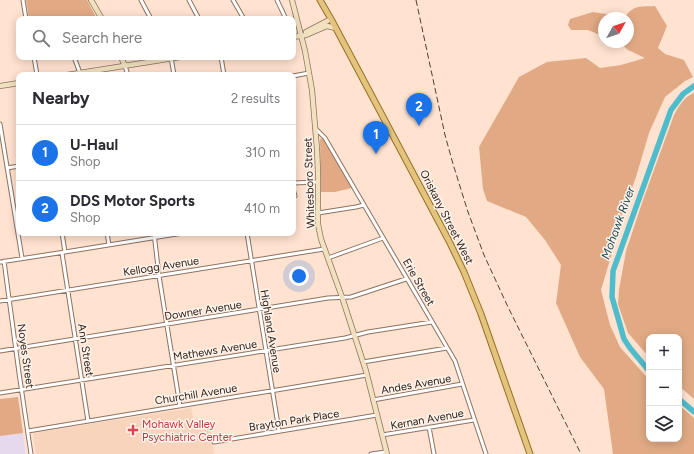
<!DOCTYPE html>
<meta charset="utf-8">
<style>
body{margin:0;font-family:Figtree,sans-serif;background:#f7f7f7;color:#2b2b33}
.controls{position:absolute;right:12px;bottom:12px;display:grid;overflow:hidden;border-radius:8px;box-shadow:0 2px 10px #0003}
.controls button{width:36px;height:36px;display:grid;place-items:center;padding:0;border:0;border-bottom:1px solid #e1e1e2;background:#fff;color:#2b2b33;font:20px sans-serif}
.compass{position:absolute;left:598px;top:12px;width:36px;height:36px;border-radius:50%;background:#fff;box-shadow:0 2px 10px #0003;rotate:50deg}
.you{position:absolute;left:299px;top:276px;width:14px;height:14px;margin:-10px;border:3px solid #fff;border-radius:50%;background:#1a73e8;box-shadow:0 0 0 6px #1a73e833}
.badge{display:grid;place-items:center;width:26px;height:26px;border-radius:50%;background:#1a73e8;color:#fff;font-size:13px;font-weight:700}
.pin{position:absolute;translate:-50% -33px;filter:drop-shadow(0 1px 2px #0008)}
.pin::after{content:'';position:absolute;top:21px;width:14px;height:12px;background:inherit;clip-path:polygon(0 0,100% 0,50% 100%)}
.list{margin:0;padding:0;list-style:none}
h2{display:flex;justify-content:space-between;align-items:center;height:52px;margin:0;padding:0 16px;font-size:17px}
h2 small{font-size:13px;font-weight:400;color:#7c7c81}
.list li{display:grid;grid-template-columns:26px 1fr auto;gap:12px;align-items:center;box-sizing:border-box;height:56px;padding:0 16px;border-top:1px solid #e1e1e2}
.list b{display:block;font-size:15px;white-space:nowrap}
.list p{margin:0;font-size:13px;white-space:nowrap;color:#7c7c81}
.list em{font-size:13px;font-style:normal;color:#7c7c81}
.icon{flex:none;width:22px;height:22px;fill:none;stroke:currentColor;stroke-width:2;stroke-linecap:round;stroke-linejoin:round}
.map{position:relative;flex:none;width:694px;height:454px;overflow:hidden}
.search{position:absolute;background:#fff;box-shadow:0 2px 10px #0003;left:16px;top:16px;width:280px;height:44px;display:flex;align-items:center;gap:10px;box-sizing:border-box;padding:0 14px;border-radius:8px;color:#7c7c81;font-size:15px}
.panel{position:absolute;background:#fff;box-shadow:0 2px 10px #0003;left:16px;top:72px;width:280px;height:164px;border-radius:8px}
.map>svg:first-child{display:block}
.built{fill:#f8d4bc}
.education{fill:#e6d9ed}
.green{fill:#e1aa85}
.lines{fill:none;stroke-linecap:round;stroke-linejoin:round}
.river{stroke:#4fbccc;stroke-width:5.5}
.street-casing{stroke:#8d7362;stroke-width:5}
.secondary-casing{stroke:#8d7362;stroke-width:6}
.primary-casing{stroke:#977124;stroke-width:7}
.street{stroke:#fff;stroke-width:3}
.secondary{stroke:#f1e1bf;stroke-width:4.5}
.primary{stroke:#e3c47f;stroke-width:5}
.rail{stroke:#4d4036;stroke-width:1;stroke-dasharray:6 3;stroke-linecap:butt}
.health-dot{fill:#e0444e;stroke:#fff3eb;stroke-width:1.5}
.labels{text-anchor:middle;stroke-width:3;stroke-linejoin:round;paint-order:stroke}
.street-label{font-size:11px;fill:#2c221a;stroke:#fff3eb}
.health-label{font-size:11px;fill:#be3a42;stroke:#fff3eb;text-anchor:start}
.water-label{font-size:12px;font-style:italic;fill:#1f4e55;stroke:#fff3eb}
</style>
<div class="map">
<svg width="694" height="454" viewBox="0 0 694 454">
<rect width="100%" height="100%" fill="#ffe2cf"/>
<path class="built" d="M 191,408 L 195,426 L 210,424 L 214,454 L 36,454 L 33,433 Z"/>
<path class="education" d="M 23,433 L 26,454 L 0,454 L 0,436 Z"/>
<path class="green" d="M 26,0 L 87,0 L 97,19 L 29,19 Z
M 655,6 L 667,26 L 658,48 L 665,54 L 684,60 L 693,77 L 685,81 L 665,97 L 649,133 L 636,177 L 620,220 L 612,253 L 601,290 L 610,325 L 620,347 L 644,374 L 649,379 L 649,439 L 679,439 L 679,405 L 694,418 L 694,454 L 613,454 L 604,389 L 580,357 L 556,303 L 561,265 L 545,240 L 526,217 L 487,201 L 483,189 L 479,147 L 519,77 L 547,62 L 586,58 L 600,68 L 621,65 L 645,58 L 628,50 L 619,42 L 628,42 L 628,18 L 604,18 L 604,34 L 600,35 L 588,30 L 571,30 L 568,25 L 570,19 L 593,12 L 625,17 C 634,4 641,7 655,6 Z
M 694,93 L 694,399 L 679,386 L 679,337 L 649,337 L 649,357 L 628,333 L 618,304 L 619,290 L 626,251 L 643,200 L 674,115 C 679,106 684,97 694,93 Z
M 323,138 L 352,188 L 335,192 L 321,192 L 320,139 Z
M 18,397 L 23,433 L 0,436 L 0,399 Z"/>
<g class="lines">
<path class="river" d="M 649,371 L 630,348 L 624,339 L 612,297 L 613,271 L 671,110 L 683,94 L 694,86
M 679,399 L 694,412"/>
<g class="street-casing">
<path id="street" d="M 23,0 L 26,19
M 141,0 L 151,19
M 189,0 L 199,19
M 233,0 L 244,19
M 277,0 L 286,19
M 34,57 L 37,75
M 74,57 L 80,73
M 171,57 L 174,75
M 221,57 L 224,75
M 125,66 L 128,75
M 293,76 L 309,73
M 0,124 L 22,258
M 316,129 L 325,138 L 455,361 L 486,454
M 7,168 L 19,166
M 293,183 L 318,182
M 293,189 L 295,196
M 318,213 L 356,207 L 364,205
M 62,233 L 65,252
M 107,233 L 109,245
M 154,233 L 159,276 L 180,406
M 247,233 L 279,431
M 62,253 L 88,421
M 328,258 L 383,238
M 4,261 L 19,373 L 31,454
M 0,262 L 65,252 L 183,233
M 0,301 L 324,249
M 0,351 L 328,298 L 351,297 L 406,279
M 363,362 L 447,348
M 0,393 L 345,338 L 368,332 L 432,322
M 373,400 L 462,384
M 429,427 L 434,454
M 28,431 L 367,375
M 382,435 L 474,420
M 214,442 L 377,415
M 371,454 L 386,452"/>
</g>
<g class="secondary-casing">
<path id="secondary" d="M 91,0 L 102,19
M 292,0 L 305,51 L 312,90 L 317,149 L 318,173 L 318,224 L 321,239 L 342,297 L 366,371 L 387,454
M 306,32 L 331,19
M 293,37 L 306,35 L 327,26 L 336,28
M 121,57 L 125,66
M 67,75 L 180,57
M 0,86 L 19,83"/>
</g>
<g class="primary-casing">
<path id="primary" d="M 320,0 L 331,19 L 449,241 L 464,272 L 481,314 L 530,454"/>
</g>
<use href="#street" class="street"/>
<use href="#secondary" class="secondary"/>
<use href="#primary" class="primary"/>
<path class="rail" d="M 416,0 L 445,135 L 453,164 L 468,212 L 484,255 L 508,307 L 581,454"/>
</g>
<path class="health-dot" d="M131 424h4v4h4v4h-4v4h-4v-4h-4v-4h4z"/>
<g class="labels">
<g class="street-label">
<text transform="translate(309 183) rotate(-92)" y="4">Whitesboro Street</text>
<text transform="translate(447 217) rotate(63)" y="4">Oriskany Street West</text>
<text transform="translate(161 266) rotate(-9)" y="4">Kellogg Avenue</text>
<text transform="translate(419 282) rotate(60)" y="4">Erie Street</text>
<text transform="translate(203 310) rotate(-9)" y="4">Downer Avenue</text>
<text transform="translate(271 331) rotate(81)" y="4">Highland Avenue</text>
<text transform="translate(86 350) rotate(81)" y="4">Ann Street</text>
<text transform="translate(215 350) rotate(-9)" y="4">Mathews Avenue</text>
<text transform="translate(26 356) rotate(82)" y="4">Noyes Street</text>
<text transform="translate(416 384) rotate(-10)" y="4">Andes Avenue</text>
<text transform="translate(196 394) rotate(-9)" y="4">Churchill Avenue</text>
<text transform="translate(427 419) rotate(-10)" y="4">Kernan Avenue</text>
<text transform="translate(294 420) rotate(-9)" y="4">Brayton Park Place</text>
</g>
<g class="health-label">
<text x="142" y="428">Mohawk Valley<tspan x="142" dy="13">Psychiatric Center</tspan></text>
</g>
<g class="water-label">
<text transform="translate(618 223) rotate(-70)" y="4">Mohawk River</text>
</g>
</g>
</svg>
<div class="controls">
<button>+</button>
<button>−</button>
<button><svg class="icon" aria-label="layers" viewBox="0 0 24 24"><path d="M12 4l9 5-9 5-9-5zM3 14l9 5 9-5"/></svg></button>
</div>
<svg class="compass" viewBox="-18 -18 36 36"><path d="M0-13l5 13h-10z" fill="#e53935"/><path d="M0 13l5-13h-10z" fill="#7c7c81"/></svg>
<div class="you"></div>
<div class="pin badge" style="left:376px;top:154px">1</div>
<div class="pin badge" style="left:419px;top:126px">2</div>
<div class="search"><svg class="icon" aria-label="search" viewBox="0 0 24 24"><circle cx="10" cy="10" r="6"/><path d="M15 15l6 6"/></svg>Search here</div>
<section class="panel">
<h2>Nearby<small>2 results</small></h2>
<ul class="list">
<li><span class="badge">1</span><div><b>U-Haul</b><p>Shop</p></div><em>310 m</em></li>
<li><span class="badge">2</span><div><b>DDS Motor Sports</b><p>Shop</p></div><em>410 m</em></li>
</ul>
</section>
</div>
